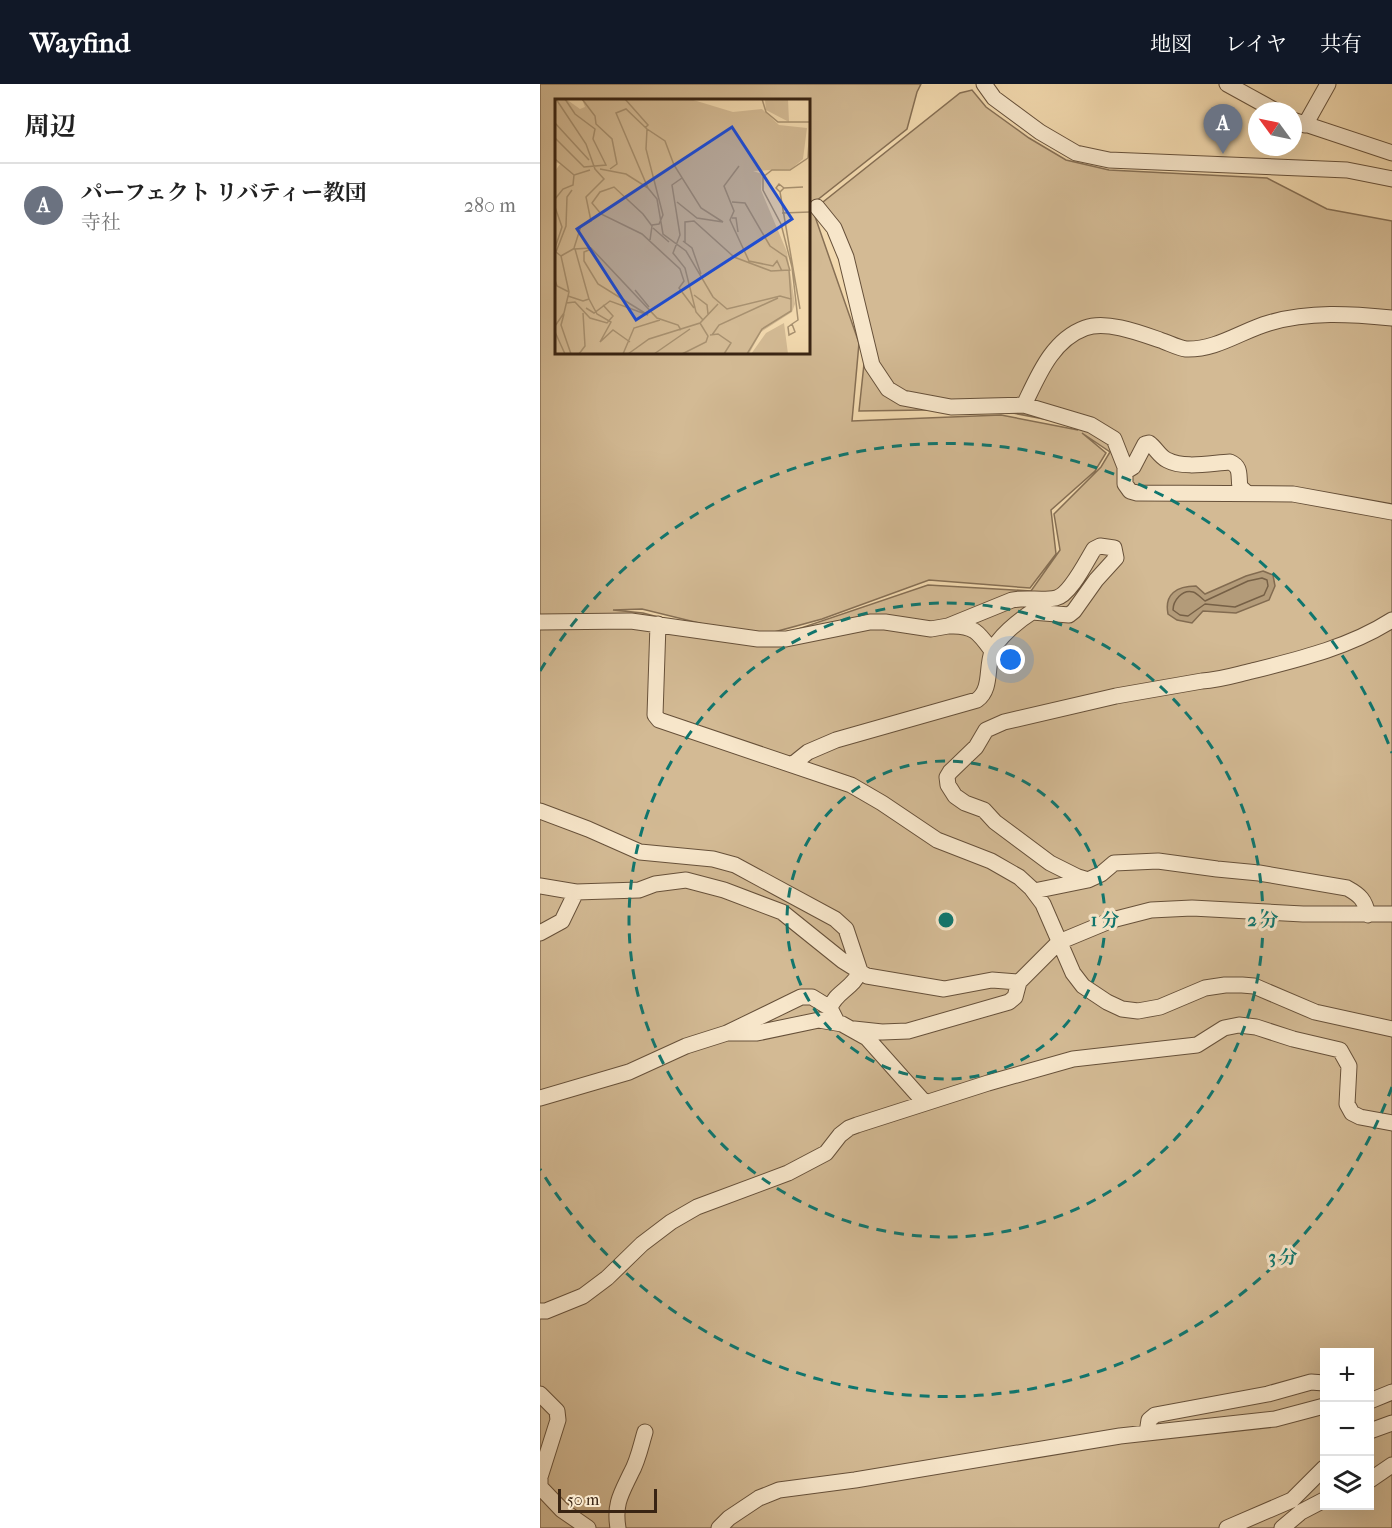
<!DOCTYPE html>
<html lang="ja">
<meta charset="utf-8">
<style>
body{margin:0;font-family:"IM FELL French Canon","Noto Serif JP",serif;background:#f2f2f2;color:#222}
.controls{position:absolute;right:18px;bottom:18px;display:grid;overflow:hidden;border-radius:0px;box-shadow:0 6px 24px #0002}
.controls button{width:54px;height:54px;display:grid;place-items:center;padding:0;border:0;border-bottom:2px solid #e0e0e0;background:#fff;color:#222;font:30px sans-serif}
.compass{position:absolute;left:708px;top:18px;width:54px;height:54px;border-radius:50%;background:#fff;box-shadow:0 6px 24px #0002;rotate:303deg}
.scale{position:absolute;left:18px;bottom:15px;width:99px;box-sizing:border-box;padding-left:6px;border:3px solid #392413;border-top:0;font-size:16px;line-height:21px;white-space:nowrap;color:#392413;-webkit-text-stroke:4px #f7e6ca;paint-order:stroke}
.you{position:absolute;left:471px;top:576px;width:21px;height:21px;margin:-15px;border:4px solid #fff;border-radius:50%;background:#1a73e8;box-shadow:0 0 0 9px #1a73e833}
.badge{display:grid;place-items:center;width:39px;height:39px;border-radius:50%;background:#111827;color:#fff;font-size:20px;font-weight:700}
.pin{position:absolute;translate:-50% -50px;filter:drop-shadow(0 2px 3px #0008)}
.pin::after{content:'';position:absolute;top:32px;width:21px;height:18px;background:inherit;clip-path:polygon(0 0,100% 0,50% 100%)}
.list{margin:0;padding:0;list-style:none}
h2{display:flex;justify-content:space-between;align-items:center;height:78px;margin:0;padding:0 24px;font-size:26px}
h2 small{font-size:20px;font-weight:400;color:#767676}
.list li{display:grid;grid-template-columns:39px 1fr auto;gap:18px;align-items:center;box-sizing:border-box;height:84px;padding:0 24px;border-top:2px solid #e0e0e0}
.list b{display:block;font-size:22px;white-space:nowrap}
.list p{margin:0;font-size:20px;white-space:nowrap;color:#767676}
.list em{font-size:20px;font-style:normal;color:#767676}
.icon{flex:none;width:33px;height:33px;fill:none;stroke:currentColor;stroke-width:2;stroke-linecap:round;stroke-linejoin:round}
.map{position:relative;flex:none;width:852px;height:1444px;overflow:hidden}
header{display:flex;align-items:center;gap:36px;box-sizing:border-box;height:84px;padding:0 30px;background:#111827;color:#fff}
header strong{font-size:28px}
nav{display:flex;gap:33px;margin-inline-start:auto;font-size:21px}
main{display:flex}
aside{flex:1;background:#fff}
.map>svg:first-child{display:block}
.green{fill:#d3ba94;stroke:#866f54;stroke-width:1.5;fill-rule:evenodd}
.water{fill:#b39b79;stroke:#826b50;stroke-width:1.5}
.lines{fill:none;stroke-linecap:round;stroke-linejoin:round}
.shore{stroke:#766046;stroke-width:1.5}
.minor-casing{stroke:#67513a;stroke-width:17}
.minor{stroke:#f7e6ca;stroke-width:15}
.ring{fill:none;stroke:#0f766e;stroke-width:3;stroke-dasharray:10 8}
.inset-road{fill:none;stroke:#a89170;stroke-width:1.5}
.view{fill:#1d4ed8;fill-opacity:0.15;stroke:#1d4ed8;stroke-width:3}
.inset-edge{fill:none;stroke:#392413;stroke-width:3}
.centre{fill:#0f766e;stroke:#f7e6ca;stroke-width:3}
.ring-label{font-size:18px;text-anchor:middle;font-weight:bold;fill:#0f766e;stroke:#f7e6ca;stroke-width:6;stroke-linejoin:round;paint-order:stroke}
</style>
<header>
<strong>Wayfind</strong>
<nav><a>地図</a><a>レイヤ</a><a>共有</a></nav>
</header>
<main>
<aside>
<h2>周辺<small></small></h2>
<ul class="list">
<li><span class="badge" style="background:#6b7280">A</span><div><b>パーフェクト リバティー教団</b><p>寺社</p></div><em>280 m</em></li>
</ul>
</aside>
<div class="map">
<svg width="852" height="1444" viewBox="0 0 852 1444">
<rect width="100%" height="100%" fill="#f2d9ae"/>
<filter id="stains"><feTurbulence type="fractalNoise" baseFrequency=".00333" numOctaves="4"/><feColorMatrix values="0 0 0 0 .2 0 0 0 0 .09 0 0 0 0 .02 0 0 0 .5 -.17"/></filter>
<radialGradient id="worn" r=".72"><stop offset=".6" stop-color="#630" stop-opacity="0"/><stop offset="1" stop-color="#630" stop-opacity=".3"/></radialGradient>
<path class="green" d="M 0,0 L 381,0 L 377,8 L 367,45 L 271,121 L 319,259 L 312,337 L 461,331 L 538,346 L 530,340 L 452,325 L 319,327 L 326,261 L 283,118 L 420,9 L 432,6 L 446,23 L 489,54 L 526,76 L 569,86 L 727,94 L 787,125 L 852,137 L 852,1444 L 0,1444 ZM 16,16 L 268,16 L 268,268 L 16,268 ZM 542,349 L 570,368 L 561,383 L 514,430 L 520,466 L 491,507 L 388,501 L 217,559 L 103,529 L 73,526 L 102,525 L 216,553 L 282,535 L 389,496 L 490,504 L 516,470 L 511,426 L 555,387 L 566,369 ZM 784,1268 L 830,1268 L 830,1422 L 784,1422 Z"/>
<path class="water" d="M 723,487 L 733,491 L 735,502 L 729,516 L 696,529 L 663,527 L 652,539 L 637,536 L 628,530 C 624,510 637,502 656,502 L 665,510 L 706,492 Z"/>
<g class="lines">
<path class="shore" d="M 722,494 L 727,496 L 728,502 L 724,511 L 695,523 L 665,520 L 648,532 L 640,531 L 633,526 C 633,517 642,505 653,508 C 657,509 661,514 665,517 L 708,497 Z"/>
<g class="minor-casing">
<path id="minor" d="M 444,0 L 454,14 L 500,48 L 536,69 L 569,76 L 807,86 L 852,95
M 687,0 L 736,27
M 753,36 L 852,69
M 765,41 L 788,0
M 277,123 L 294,144 L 306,173 L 332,281 L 348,305 L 363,314 L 411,323 L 484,321 L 551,341 L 574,355 L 585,383 L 585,400 L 590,407 L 597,409 L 753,410 L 852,428
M 484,321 C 498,292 512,256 545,244 C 566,236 600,249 620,256 C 629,259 638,264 646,265 C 677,266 701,247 729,239 C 769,227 811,230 852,234
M 585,388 L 593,383 L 605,360 L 609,359 C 616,364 619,372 627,376 C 644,385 671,379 690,378 C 702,383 698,392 700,403 L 707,409
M 0,538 L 91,537 L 218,555 L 246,555 L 330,538 L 345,538 L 391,545 L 408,542 L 472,516 C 487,513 502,517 516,514 C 530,511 546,478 554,465 L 560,462 L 574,464 L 576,474 L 556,496 L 534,527 L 529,531 L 492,528 C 479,536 457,554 452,568 C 446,584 452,605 437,616 L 296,656 L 268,668 L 253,680
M 118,540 L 115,631 L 119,636 L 311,701 L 342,719 L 397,756 L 451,777 L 479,793 L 491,804 L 503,820 L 533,889 L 543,902 L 567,918 L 582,925 L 598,927 L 620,923 L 665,904 L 685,901 L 702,901 L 714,902 L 775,928 L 852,945
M 410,542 C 434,541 439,549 452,567
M 0,727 L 48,745 L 100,768 L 173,775 L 195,781 L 295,835 L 306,845 L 320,887 C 314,904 295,908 290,924 L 297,938
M 548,796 L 538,793 L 510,779 L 455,738 L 444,726 L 425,719 L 415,712 L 408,701 L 407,693 L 410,688 L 436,663 L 446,646 L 464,638 L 576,612 L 662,597 C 680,596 695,591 712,587 C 760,575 810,563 852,536
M 0,802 L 36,808 L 99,806 L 115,800 L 146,796 L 184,806 L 242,828 L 303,877 L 327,892 L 404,905 L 452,896 L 479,898 L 519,858 L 572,836 L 611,826 L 652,824 L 763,830 L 852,830
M 494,807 L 548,796 L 561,790 L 574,779 L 618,777 L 677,785 L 719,789 L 807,804 C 820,811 825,816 828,831
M 0,849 L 22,837 L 36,808
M 314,945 L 342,948 L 368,947 L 469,918 L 475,913 L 479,898
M 187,949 L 261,913 L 272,913 L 290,924
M 0,1014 L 89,988 L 146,962 L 187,949 L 217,949 L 279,936 L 302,940 L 327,954 L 385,1019
M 0,1227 L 6,1227 L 43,1212 L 67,1194 L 102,1160 L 131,1138 L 157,1123 L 248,1089 L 286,1069 L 300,1051 L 309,1044 L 317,1041 L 448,999 L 533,975 L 657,961 L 684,944 L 699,941 L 716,943 L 753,955 L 800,966 L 809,982 L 807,1020 L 812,1029 L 820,1033 L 852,1039
M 0,1310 L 17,1327 L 18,1336 L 0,1393 L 0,1403 L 22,1426 L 48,1444
M 830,1317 L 852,1308
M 830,1347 L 852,1339
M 607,1349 L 609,1336 L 615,1331 L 728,1310 L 771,1298 L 784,1299
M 830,1396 L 852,1381
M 78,1444 C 74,1420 81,1410 91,1389 C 98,1377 101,1361 105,1348
M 179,1444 L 189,1434 L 219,1414 L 239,1406 L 315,1396 L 580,1352 L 735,1335 L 784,1322
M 687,1444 L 752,1416 L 784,1384
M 742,1444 L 761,1428 L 784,1416"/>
</g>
<use href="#minor" class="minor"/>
</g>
<g class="ring">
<circle cx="406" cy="836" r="159"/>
<circle cx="406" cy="836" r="317"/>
<path d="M852 1003A476 476 0 0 1 0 1085M0 587A476 476 0 0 1 852 669"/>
</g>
<g transform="translate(15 15)">
<rect width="255" height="255" fill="#f2d9ae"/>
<path d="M 0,0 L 11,0 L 25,10 L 30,8 L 27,0 L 135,0 L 178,13 L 207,10 L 224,26 L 252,29 L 248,60 L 236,70 L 198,72 L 207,75 L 206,91 L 232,153 L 240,205 L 237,213 L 206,233 L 194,255 L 0,255 L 0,72 L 5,65 L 0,63 ZM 233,0 L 234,23 L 211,11 L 210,1 ZM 229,224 L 233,255 L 196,255 L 211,234 Z" fill="#d3ba94"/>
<path class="inset-road" d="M 1,0 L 31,45 L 40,70 L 49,80 L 31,98 L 36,122 L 26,127 L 19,149M 27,0 L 40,17 L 41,25 L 57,40 L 62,65 L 55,70M 70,0 L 93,26 L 90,29M 207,0 L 211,13 L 223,23 L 255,23M 0,24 L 34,61M 92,30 L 71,10 L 61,14 L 93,89 L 102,100 L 108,135 L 131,152 L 158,198 L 172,210 L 225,197 L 236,200 L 236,212 L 207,230 L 192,255M 0,39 L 29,68 L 51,66 L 38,40 L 40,30 L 20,15 L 10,0M 253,59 L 255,28M 0,60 L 19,76M 184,67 L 169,87 L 179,112 L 175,121 L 194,162 L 218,167 L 222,162 L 227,172M 45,70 L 71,75 L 93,89M 127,79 L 117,86 L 125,136 L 118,154 L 130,169 L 141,213 L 148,221M 229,89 L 224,85 L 221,89 L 225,93 L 229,89 L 248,88M 225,93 L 245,210M 0,100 L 8,90 L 18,86 L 19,76 L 35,71M 177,103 L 190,104 L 215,147 L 231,158 L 235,172M 0,108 L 7,128 L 0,149M 227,114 L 255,113M 177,119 L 181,119 L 183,133M 97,126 L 104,125 L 108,116 L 91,50 L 92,30 L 110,42 L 119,66 L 146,109 L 168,123 L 142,119 L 122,103M 98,129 L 114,143M 95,141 L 97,127 L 88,115 L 59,88 L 45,93 L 37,104 L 46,115 L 87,135 L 125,170 L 129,182 L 124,189 L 139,209M 128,142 L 137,149 L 146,175M 130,143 L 130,123 L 139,122 L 179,158 L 216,172 L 234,171 L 236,200M 6,157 L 1,153 L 11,127 L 12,98 L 17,91M 0,181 L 2,187 L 14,193M 80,191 L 94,208M 139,196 L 152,206 L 153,215M 13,197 L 28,202 L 34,200 L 20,150 L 36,149 L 102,219 L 123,226 L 126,231M 34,200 L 42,215 L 56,223 L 45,243 L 58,231 L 75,243M 255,200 L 255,223M 11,204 L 20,203 L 35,219 L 52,224 L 58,217 L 48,206M 31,209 L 39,214 L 55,202 L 93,216 L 43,185 L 29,162 L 29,153 L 36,150M 9,215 L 6,226 L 16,255M 237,225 L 240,233 L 234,236 L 233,228 L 237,225 L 243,221 L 237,168 L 226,125 L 208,91 L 208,78 L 217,71 L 235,71 L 253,59M 0,227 L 9,214 L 14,193 L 6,157 L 20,149M 0,233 L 10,255M 155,236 L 163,235 L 176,244 L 169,255M 157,236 L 164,226 L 223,199M 24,255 L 30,247 L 28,214M 68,255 L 79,229 L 105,221M 73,255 L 94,240 L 145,224 L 163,205M 99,255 L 135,230M 127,255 L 151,243 L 153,237 L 145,224"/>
<path class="view" d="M 177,28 L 237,120 L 81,221 L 22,130 Z"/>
<rect width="255" height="255" class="inset-edge"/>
</g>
<circle cx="406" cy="836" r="9" class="centre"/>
<g class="ring-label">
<text x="565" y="842">1 分</text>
<text x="723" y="842">2 分</text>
<text x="743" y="1179">3 分</text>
</g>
<rect width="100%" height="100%" filter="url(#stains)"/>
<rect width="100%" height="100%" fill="url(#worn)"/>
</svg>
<div class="controls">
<button>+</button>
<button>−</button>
<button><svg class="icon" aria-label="layers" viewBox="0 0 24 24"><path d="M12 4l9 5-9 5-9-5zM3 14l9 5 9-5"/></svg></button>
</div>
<svg class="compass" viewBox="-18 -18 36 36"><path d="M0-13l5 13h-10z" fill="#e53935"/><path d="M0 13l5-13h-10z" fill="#767676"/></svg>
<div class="scale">50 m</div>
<div class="you"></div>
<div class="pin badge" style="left:683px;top:70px;background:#6b7280">A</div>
</div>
</main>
